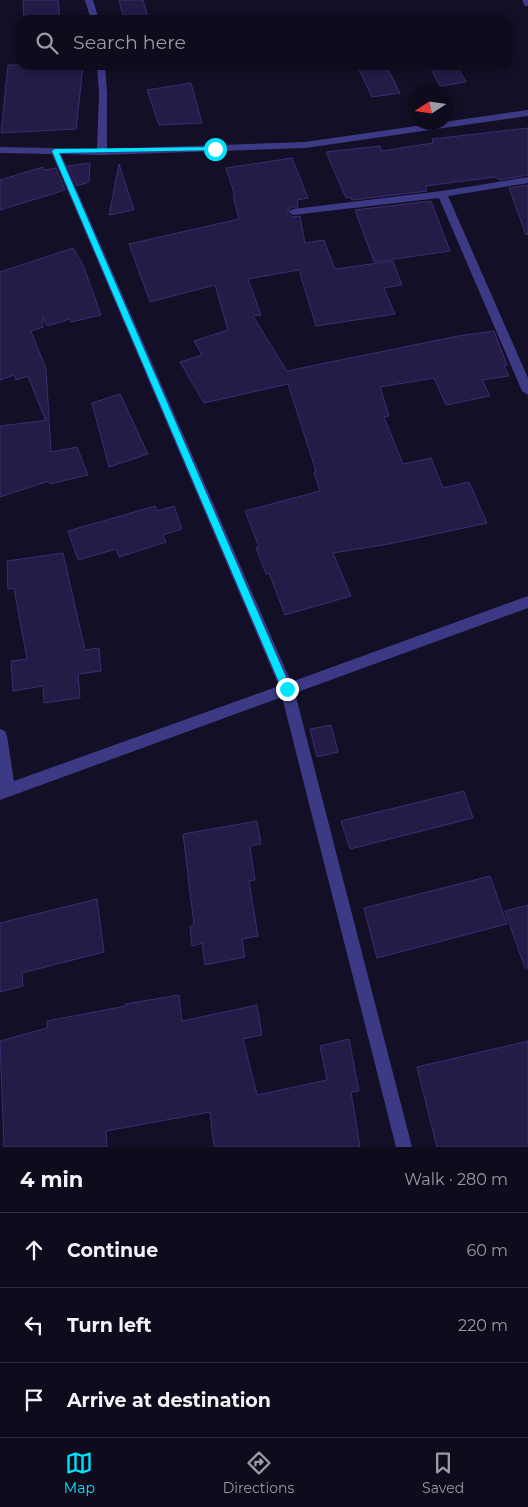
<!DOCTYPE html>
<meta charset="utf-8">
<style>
body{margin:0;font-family:Montserrat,sans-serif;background:#1c1929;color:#f1f3f6}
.compass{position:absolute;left:408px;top:85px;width:45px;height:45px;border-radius:50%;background:#0e0b1c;box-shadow:0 2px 8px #0003;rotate:258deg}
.stop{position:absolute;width:15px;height:15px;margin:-11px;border:4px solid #00e5ff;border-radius:50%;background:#fff}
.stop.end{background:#00e5ff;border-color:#fff;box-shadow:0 1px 5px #0008}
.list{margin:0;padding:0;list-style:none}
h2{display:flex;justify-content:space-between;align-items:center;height:65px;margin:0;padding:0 20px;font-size:21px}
h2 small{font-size:16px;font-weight:400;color:#9b9ba3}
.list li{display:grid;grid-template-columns:32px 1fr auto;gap:15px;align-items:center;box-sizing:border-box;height:75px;padding:0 20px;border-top:1px solid #2e2b3b}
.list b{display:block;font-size:19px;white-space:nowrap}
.list em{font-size:16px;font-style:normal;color:#9b9ba3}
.icon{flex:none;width:28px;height:28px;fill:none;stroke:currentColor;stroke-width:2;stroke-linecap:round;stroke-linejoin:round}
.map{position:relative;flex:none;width:528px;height:1147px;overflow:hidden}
.search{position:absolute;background:#0e0b1c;box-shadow:0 2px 8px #0003;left:15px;right:15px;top:15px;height:55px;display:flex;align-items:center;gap:12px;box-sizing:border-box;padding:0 18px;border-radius:15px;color:#9b9ba3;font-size:19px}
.sheet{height:290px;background:#0e0b1c}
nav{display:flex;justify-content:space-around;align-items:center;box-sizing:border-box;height:70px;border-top:1px solid #2e2b3b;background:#0e0b1c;font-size:14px;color:#9b9ba3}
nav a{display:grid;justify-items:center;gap:2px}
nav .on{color:#00e5ff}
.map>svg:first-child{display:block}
.building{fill:#241b47;stroke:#3b2d73}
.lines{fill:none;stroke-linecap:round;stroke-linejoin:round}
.minor{fill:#3d3a85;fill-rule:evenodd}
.route{fill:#00e5ff}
</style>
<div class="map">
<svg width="528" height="1147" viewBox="0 0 528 1147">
<rect width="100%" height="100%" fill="#130f26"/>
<path class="building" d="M 23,0 L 58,0 L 60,20 L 24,20 Z
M 119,0 L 143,0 L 149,20 L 124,20 Z
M 8,65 L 30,65 L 30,67 L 83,66 L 76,129 L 1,133 Z
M 357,65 L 386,65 L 400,93 L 372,97 Z
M 429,65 L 456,65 L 466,82 L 440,86 Z
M 191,83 L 202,123 L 159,125 L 147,90 Z
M 528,128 L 528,175 L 500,180 L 495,177 L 425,186 L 427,191 L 352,200 L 351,197 L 346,198 L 326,152 L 380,146 L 381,151 L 433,143 L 432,139 Z
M 292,158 L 308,198 L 297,200 L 298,207 L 292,207 L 286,213 L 292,217 L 300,216 L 305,243 L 324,240 L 335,269 L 393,261 L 402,285 L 384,288 L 395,314 L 316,326 L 299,270 L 248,279 L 261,315 L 253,316 L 287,371 L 458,336 L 494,331 L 507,365 L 504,366 L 509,376 L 482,380 L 490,396 L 446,405 L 434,378 L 380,387 L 389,416 L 384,417 L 403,464 L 431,458 L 443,488 L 469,482 L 487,523 L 389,544 L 333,553 L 351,596 L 285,615 L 269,573 L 266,574 L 256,548 L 259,547 L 245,511 L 320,491 L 314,472 L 316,471 L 288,384 L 204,403 L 180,362 L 202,355 L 194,341 L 228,330 L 215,285 L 150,302 L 129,244 L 239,219 L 233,196 L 235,196 L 226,168 Z
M 90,163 L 89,182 L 77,186 L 68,166 Z
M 119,164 L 134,210 L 109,215 Z
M 43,167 L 45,170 L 56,168 L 65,190 L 0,210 L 0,180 Z
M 528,185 L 528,234 L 526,235 L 509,188 Z
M 431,201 L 450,251 L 374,262 L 355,210 Z
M 73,248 L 83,265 L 101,315 L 71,322 L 70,319 L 47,326 L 43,317 L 43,327 L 31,331 L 46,369 L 49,418 L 45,419 L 28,376 L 16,380 L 14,375 L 0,380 L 0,272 Z
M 120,394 L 148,454 L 109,467 L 92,403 Z
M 49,420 L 51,452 L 77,447 L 88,475 L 50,484 L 49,481 L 0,497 L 0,426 Z
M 155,506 L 157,511 L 174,506 L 182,529 L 163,535 L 166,542 L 119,557 L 116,549 L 78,560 L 68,531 Z
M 63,553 L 85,650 L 99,648 L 101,671 L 78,674 L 80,698 L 44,703 L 43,686 L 13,691 L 11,661 L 27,659 L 14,588 L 8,589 L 7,561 Z
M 331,725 L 338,752 L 317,757 L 310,729 Z
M 464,791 L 473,818 L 350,849 L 341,821 Z
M 257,821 L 261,844 L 250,846 L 255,880 L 249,881 L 258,936 L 242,939 L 245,957 L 205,965 L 202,943 L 192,946 L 190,926 L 194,925 L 183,834 Z
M 490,876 L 507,924 L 377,958 L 364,908 Z
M 97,899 L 104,952 L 22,973 L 23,986 L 0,992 L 0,923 Z
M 528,905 L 528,968 L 525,968 L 505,911 Z
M 179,995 L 182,1021 L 257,1005 L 262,1035 L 243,1039 L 257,1095 L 327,1080 L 320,1046 L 349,1039 L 359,1091 L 351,1092 L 360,1147 L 214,1147 L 210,1112 L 106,1131 L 107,1147 L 4,1147 L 0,1041 L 47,1028 L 47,1021 L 126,1006 L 125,1004 Z
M 528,1041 L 528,1147 L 437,1147 L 417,1067 Z"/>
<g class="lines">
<path class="minor" d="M 85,0 L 93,0 L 99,20 L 91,20 Z
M 522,0 L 528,0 L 528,6 L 525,6 Z
M 97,65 L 105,65 L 107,94 L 107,149 L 305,142 L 528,110 L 528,116 L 305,148 L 102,155 L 61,154 L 291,682 L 528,596 L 528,608 L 295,693 L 412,1147 L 396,1147 L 282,697 L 0,800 L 0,729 L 5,731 L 7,736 L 14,781 L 279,686 L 52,154 L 0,153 L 0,147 L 97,149 L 99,94 Z
M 528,177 L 528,183 L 448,196 L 528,378 L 528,395 L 522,391 L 439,198 L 293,215 L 288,212 L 293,209 L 442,191 Z"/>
</g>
<path class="route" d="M 215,147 L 217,150 L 59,153 L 291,689 L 287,693 L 282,689 L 52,151 L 55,149 Z"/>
</svg>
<svg class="compass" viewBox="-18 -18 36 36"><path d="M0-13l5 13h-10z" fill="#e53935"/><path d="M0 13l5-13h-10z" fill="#9b9ba3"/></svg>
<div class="stop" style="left:215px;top:149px"></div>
<div class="stop end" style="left:287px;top:689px"></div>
<div class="search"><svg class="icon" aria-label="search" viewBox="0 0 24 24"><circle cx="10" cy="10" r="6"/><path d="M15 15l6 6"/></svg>Search here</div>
</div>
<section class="sheet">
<h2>4 min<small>Walk · 280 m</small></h2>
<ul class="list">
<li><svg class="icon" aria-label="ahead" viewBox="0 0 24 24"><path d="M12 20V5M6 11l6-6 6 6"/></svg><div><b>Continue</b></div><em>60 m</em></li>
<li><svg class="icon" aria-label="left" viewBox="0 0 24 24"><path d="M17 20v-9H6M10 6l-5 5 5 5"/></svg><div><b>Turn left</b></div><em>220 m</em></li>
<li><svg class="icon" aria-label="arrive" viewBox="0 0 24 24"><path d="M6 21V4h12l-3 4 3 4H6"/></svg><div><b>Arrive at destination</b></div></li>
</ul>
</section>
<nav>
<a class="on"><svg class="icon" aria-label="map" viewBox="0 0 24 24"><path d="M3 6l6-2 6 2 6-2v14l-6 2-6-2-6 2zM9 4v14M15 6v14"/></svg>Map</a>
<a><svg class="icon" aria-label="directions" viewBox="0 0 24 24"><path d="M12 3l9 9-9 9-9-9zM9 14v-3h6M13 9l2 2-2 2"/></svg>Directions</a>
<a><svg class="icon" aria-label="saved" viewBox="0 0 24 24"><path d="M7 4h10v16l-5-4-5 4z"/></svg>Saved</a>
</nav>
